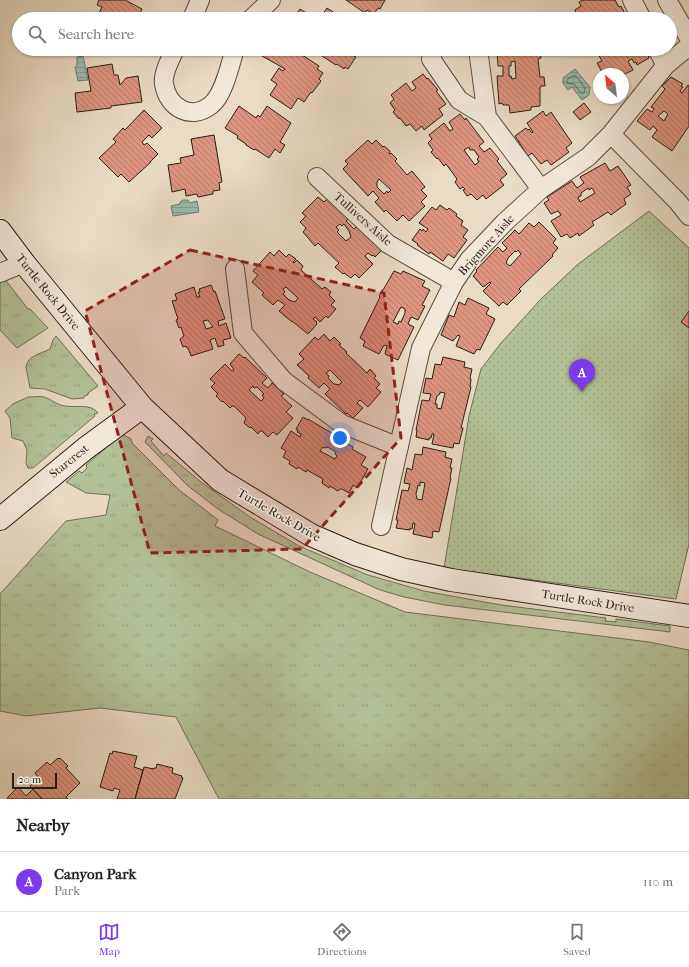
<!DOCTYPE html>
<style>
body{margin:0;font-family:"IM FELL French Canon",serif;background:#f6f6f6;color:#222}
.compass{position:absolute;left:593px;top:68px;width:36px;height:36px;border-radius:50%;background:#fff;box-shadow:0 1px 3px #0004;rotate:332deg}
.scale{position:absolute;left:12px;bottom:10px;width:45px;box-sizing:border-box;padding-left:4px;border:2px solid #2a1e16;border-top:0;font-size:11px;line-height:14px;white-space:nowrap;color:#2a1e16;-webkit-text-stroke:3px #f1e8d8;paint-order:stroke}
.you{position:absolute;left:340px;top:438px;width:14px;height:14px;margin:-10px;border:3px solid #fff;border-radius:50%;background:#1a73e8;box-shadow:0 0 0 6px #1a73e833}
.badge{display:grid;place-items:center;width:26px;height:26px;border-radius:50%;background:#7c3aed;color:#fff;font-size:13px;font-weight:700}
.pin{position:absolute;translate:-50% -33px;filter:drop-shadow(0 1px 2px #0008)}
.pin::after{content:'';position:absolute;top:21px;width:14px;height:12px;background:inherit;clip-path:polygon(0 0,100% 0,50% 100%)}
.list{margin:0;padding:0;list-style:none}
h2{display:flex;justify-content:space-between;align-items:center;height:52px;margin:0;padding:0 16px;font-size:17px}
h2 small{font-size:13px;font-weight:400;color:#767676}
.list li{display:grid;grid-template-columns:26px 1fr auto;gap:12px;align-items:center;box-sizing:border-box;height:60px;padding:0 16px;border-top:1px solid #e0e0e0}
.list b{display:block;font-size:15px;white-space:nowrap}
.list p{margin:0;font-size:13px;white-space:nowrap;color:#767676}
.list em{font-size:13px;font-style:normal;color:#767676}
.icon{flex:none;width:22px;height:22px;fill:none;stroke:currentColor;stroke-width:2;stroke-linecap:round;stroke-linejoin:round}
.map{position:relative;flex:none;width:689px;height:799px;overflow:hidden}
.search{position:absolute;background:#fff;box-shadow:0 1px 3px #0004;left:12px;right:12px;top:12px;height:44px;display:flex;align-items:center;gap:10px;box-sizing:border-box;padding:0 14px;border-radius:22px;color:#767676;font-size:15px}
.sheet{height:112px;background:#fff}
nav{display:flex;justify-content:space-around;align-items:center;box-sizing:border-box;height:56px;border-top:1px solid #e0e0e0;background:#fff;font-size:11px;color:#767676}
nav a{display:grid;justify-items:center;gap:2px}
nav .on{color:#7c3aed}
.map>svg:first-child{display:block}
.grass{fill:url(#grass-tufts);stroke:#6e7056}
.park{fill:url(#park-dots);stroke:#6e7056}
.water{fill:url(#water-rules);stroke:#6d7d71}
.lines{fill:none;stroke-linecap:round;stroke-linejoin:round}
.shore{stroke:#626d62;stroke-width:1}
.building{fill:url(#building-back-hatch);stroke:#2a1e16;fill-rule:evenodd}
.street-casing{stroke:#5a4d41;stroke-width:20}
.secondary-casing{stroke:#2a1e16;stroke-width:24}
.street{stroke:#f1e8d8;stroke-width:18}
.secondary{stroke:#f1e8d8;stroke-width:22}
.marked{fill:#8f2418;fill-opacity:0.2;stroke:#8f2418;stroke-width:3;stroke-dasharray:8 5;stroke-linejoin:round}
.labels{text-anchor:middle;stroke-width:3;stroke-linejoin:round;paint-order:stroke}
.street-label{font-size:12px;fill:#2a1e16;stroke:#f1e8d8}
</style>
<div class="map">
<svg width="689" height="799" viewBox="0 0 689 799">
<defs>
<pattern id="grass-tufts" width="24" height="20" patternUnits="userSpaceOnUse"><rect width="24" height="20" fill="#b3c196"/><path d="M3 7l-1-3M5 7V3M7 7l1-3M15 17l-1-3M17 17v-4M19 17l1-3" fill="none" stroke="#9aa581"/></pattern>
<pattern id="park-dots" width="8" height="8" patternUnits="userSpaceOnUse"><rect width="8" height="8" fill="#b3c196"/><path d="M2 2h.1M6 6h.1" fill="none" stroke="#9aa581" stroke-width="1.8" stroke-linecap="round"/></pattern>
<pattern id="water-rules" width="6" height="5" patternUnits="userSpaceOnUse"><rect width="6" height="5" fill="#99bcad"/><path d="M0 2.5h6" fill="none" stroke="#84a194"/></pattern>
<pattern id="building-back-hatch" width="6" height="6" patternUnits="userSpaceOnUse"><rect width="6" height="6" fill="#de9580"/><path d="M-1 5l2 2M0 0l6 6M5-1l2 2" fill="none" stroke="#b47968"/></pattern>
</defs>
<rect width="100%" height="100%" fill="#eadbc3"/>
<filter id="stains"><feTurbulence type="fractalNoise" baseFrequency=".005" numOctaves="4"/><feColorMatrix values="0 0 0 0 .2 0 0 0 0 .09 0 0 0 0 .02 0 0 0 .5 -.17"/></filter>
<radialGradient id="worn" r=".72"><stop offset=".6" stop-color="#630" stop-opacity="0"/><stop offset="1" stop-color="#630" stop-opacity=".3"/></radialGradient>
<path class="grass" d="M 4,278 L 28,309 L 30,309 L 48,328 L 17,348 L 0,330 L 0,281 Z
M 56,336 L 98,386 L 88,393 L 88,395 L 84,396 L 84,398 L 72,399 L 45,389 L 30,388 L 26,367 C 28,355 41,354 50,349 L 53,340 Z
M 28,397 C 33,397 39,396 44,397 C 51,399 57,405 65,406 C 75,408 91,403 98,413 L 94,414 L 95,416 L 33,468 L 28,468 L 26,463 L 27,450 L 23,441 L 12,438 L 10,418 L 5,411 L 13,404 Z
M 122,434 L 131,439 L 132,443 L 178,489 L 218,520 L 215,526 L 310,572 L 405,612 L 649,642 L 689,650 L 689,799 L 219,799 L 176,717 L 100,708 L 26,716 L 0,711 L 0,594 L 66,521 L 106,515 L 110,495 L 86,493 L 66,482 L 79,471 L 82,473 L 87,468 L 86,465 Z
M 148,436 L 153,439 L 151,441 L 164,456 L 166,453 L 201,482 L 250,517 L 299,546 L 368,575 L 424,591 L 501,605 L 606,618 L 605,621 L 616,622 L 616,619 L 670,626 L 670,632 L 445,605 L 404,597 L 380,590 L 258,534 L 218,509 L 187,485 L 145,442 Z"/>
<path class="park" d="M 649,211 L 689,248 L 689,544 L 676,599 L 444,568 L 469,416 L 481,369 L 501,343 L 541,299 L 577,265 Z"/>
<path class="water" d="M 83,56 L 88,80 L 78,81 L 75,67 L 77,65 L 77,57 Z
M 575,69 L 590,87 L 589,95 L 582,100 L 572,87 L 568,90 L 563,83 L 563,78 Z
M 183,200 L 188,200 L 190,203 L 197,201 L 199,212 L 173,216 L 171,206 L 180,204 L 180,202 Z"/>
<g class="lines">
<path class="shore" d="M 573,76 L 576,76 L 585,88 L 584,93 L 581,93 L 574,84 L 567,83 L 567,80 Z"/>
</g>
<path class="building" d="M 99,0 L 125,0 L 142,9 L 137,19 L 96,19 L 102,7 L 97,5 Z
M 346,0 L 385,0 L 380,9 L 378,8 L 374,14 L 367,10 L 365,13 Z
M 583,0 L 615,0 L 619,7 L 621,6 L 628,19 L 578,19 L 575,10 L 581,6 L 579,2 Z
M 327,8 L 344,19 L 318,19 L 321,15 L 322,15 Z
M 300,9 L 316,19 L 293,19 Z
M 128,49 L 145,49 L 142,56 Z
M 260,49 L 293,49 L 319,66 L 317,69 L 323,73 L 319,79 L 321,81 L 312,93 L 311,92 L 304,102 L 298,98 L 291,109 L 270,95 L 277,84 L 271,80 L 279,68 L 283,71 L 285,69 L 257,53 Z
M 314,49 L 356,49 L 352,55 L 356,57 L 348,69 L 345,67 L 344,69 L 337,64 L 336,65 L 319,54 L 319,53 Z
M 497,49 L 540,49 L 541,58 L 538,59 L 540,77 L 544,77 L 545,86 L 541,86 L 540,88 L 540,106 L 531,107 L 531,110 L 510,113 L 509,105 L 503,105 L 502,103 L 499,104 L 497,76 L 503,76 L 503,66 L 498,66 ZM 515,61 L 516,78 L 512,79 L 511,76 L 509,76 L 509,66 L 511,66 L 511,62 Z
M 595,49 L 646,49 L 649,58 L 637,65 L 636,62 L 634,63 L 632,59 L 628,61 L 633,70 L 623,75 L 623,74 L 607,74 L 606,72 L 603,74 L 597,63 L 602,61 Z
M 112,64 L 114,75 L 118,75 L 120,85 L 126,78 L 138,76 L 142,102 L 111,106 L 111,108 L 77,112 L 75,93 L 91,91 L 87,68 Z
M 423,74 L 427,79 L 428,78 L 438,90 L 436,91 L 446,104 L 439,109 L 443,115 L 424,130 L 422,126 L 416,131 L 410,124 L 406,126 L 400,118 L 399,119 L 393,112 L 395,110 L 390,103 L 394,99 L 391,95 L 406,83 L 412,91 L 416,88 L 412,82 Z
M 671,77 L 683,84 L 681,86 L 683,87 L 680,91 L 682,93 L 688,85 L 689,86 L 689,126 L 672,151 L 652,137 L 657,130 L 653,126 L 650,130 L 637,121 L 647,109 L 652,112 L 654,109 L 651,107 L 665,89 L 662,86 ZM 664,111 L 668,114 L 664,121 L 658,116 Z
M 584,103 L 591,112 L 580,120 L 573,112 Z
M 239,106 L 256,118 L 258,115 L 260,117 L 267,106 L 291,123 L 280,142 L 285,145 L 280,153 L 275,149 L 269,158 L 255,149 L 254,150 L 246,145 L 246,144 L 237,138 L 238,136 L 225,128 Z
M 144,110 L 162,128 L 152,138 L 149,135 L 142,142 L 144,145 L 147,143 L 158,154 L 150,162 L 151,162 L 129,182 L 121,174 L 118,177 L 99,158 L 116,142 L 113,139 L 123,128 L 125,130 Z
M 543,111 L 546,116 L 551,112 L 572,143 L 566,148 L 569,152 L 551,165 L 547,160 L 541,164 L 532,153 L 528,156 L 515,136 L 526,128 L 528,130 L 529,129 L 532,133 L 533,132 L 527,123 Z
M 460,114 L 465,120 L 466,118 L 484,142 L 479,146 L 484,152 L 490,148 L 499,159 L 497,161 L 507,174 L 500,180 L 504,185 L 486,199 L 483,195 L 477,200 L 471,194 L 467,196 L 463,190 L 465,189 L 463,187 L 460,189 L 455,182 L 457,179 L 446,164 L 444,166 L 438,158 L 437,159 L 431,152 L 433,150 L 428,143 L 432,139 L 429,135 L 444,123 L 450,131 L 453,129 L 449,122 ZM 469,147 L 470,150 L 474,150 L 479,157 L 477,159 L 479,162 L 475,165 L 464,150 Z
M 214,135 L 222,182 L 219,183 L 220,190 L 213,191 L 213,194 L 198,197 L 197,194 L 186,196 L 185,189 L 172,192 L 168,165 L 181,163 L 180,158 L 194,155 L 191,139 Z
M 368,140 L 372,144 L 376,140 L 383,147 L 384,146 L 390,151 L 389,153 L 390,154 L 391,153 L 397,159 L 395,161 L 407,175 L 412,171 L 425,187 L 421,190 L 427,196 L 421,202 L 425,206 L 409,221 L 403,215 L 397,221 L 386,210 L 384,212 L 375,202 L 379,198 L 373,191 L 368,196 L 343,169 L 348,164 L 345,161 ZM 379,179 L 391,190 L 388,193 L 387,191 L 384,194 L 377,187 L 377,182 Z
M 605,163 L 610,171 L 618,166 L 631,185 L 627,187 L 631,194 L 624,199 L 626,204 L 611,215 L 608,212 L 592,222 L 594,225 L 579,236 L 578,233 L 570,238 L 567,234 L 561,237 L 551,221 L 561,215 L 558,211 L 551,214 L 544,203 L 549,200 L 547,197 L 572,181 L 577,188 L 584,183 L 580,177 ZM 588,188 L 589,190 L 592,188 L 595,193 L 580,202 L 578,197 L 581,196 L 581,193 Z
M 330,196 L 352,216 L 346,221 L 354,229 L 360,223 L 384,248 L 375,257 L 373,255 L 372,256 L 368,253 L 365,256 L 373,264 L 359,278 L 355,274 L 351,278 L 344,273 L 343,274 L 335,267 L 339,263 L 319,244 L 318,243 L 315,246 L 303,232 L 306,228 L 300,222 L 306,216 L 302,213 L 318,197 L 324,202 ZM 340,224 L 342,226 L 344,224 L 349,231 L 351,237 L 346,241 L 337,232 L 339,230 L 336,227 Z
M 440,205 L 447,210 L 449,208 L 457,214 L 456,216 L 463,221 L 461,225 L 468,230 L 463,237 L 467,240 L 454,258 L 448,254 L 443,261 L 430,252 L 429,254 L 417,245 L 418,244 L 412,240 L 420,229 L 422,231 L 423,229 L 426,232 L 428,229 L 419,223 L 432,207 L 436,210 Z
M 539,222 L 556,239 L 553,243 L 558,248 L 552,255 L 553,256 L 519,289 L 521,291 L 507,305 L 503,302 L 499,306 L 483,291 L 491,283 L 490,282 L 483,287 L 473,276 L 477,271 L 476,270 L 498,247 L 503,252 L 507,248 L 502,243 L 515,230 L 519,234 L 529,223 L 534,227 ZM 518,250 L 521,254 L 510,266 L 506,263 L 508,258 L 515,251 L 516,252 Z
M 279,250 L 286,257 L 289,254 L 296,259 L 293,262 L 294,263 L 297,260 L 303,266 L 301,270 L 322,289 L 325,287 L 331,292 L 329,295 L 335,301 L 331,305 L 336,309 L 328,318 L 326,316 L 320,322 L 315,317 L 313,319 L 317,322 L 316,323 L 317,324 L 308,334 L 292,321 L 292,322 L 279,311 L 285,305 L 278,300 L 273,305 L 262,295 L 264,293 L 252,282 L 258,275 L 253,271 L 270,252 L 274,256 ZM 286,287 L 298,298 L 295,302 L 289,300 L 283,294 L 285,292 L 283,289 Z
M 394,271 L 401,274 L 403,271 L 425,281 L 422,286 L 430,290 L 422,305 L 425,306 L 418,320 L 411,317 L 408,324 L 414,327 L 398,360 L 385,354 L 387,346 L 384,345 L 379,354 L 363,346 L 365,341 L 360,338 L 380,297 L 379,296 L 382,290 L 383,290 ZM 401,307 L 405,309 L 405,313 L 401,322 L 399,321 L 398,324 L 393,322 Z
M 211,285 L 214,292 L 215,291 L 225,319 L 218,321 L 219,326 L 226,323 L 231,338 L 223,340 L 224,345 L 218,347 L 215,338 L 210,340 L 213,349 L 191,356 L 188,348 L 187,348 L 186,346 L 183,347 L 180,339 L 184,336 L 181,327 L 179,328 L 176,320 L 178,319 L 172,301 L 177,300 L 175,294 L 194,287 L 197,297 L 200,297 L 198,292 L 200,292 L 199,289 ZM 208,320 L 213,327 L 206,329 L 203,321 Z
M 468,298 L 489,308 L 486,314 L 495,319 L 480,350 L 477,349 L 474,354 L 456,346 L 460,336 L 458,335 L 453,341 L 441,335 L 449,315 L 454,317 L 459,302 L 465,305 Z
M 689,311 L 689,328 L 681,322 Z
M 324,334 L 330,341 L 334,337 L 341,344 L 339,345 L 347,352 L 346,353 L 367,373 L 370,369 L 376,376 L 374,378 L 380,384 L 376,388 L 381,392 L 368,407 L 360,400 L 357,403 L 363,408 L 353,418 L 347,413 L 346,414 L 325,394 L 330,389 L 324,383 L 319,388 L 308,378 L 309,376 L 297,365 L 304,359 L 299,354 L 315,337 L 318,340 ZM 330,370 L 342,382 L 339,385 L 334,384 L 328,378 L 329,376 L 326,373 Z
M 239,354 L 244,358 L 245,357 L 267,378 L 262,383 L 268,388 L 272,383 L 284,394 L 281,396 L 292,406 L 286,412 L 293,418 L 277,435 L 273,432 L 268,437 L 262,431 L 260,431 L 258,434 L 251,427 L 250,428 L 244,423 L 246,418 L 234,406 L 232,406 L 230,408 L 223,401 L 222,402 L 216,396 L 218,394 L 211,387 L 215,383 L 210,379 L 225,364 L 232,371 L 234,370 L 230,364 ZM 253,386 L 254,388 L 257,387 L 264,394 L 262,395 L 264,398 L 261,401 L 249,390 Z
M 443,357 L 465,362 L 464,367 L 472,369 L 470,378 L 471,379 L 470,387 L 471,387 L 461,428 L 463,428 L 459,444 L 454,443 L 453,448 L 432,444 L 434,434 L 432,434 L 431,438 L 429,438 L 429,440 L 416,437 L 417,430 L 416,430 L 422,400 L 429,401 L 431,394 L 423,393 L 426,378 L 432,379 L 435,364 L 441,365 ZM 440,392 L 445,393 L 441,409 L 437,408 L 437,404 L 435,404 L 437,396 L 440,394 Z
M 303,417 L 308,420 L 308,419 L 335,435 L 331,442 L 339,446 L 342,441 L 353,447 L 352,449 L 366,457 L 361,465 L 368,469 L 357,488 L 353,485 L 349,493 L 342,489 L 340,489 L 338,491 L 330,486 L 329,488 L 322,483 L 323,479 L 307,470 L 306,472 L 298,467 L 297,469 L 289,464 L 290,461 L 283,457 L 286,451 L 281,448 L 291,431 L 300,437 L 301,434 L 297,432 L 298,430 L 296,429 ZM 323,447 L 325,448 L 328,447 L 336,452 L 335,454 L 337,456 L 335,459 L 320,451 Z
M 423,447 L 446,452 L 445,457 L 452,459 L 450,468 L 452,468 L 450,477 L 451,478 L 439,532 L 433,531 L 432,538 L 413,534 L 415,524 L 413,523 L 412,529 L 410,528 L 410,530 L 396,528 L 398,520 L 396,520 L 402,490 L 408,491 L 410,484 L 404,483 L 407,468 L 412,470 L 415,454 L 422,455 ZM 420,482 L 425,483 L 422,500 L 417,499 L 416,494 L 418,485 L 420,486 Z
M 113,751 L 137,756 L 134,767 L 143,770 L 135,799 L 117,799 L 120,790 L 114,788 L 113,791 L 100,787 L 110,753 L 112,754 Z
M 58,758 L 59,759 L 60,758 L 68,766 L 66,768 L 80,783 L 66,797 L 68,799 L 42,799 L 30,786 L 38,779 L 37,778 L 38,777 L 35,773 L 47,762 L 50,765 Z
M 157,764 L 173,768 L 172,773 L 182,776 L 181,777 L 183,778 L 175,799 L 135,799 L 144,767 L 154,769 L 154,768 L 156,768 Z
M 18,787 L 26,796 L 33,789 L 42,799 L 7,799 L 8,798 L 8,797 Z"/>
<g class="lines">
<g class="street-casing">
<path id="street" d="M 632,0 L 642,19
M 667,0 L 689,38
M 192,19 L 200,0
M 251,19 L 271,0
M 175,49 C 171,58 162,74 164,84 C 168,108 191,121 211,105 C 224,95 230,64 235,49
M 434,49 L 431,59 L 459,100 L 487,117 L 541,189
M 478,49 L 487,117
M 657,49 L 666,65
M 611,134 L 678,202 L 689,216
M 317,177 L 388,244 L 454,282
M 235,269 L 243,333 L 284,381 L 342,424 L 399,447
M 0,273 L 24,263
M 381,526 L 421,348 L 454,282 L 469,260 L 505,222 L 541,189 L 588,157 L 611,134 L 666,65 L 689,46"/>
</g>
<g class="secondary-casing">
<path id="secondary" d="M 0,231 L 24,263 L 142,407 L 220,480 L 311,535 L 355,554 L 401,569 L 451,580 L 689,616
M 0,519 L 86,448 L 142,407"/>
</g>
<use href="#street" class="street"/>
<use href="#secondary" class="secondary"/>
</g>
<path class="marked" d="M 190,250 L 384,293 L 401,438 L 302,549 L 150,553 L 85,311 Z"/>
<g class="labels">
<g class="street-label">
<text transform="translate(363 219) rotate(42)" y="4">Tullivers Aisle</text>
<text transform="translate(486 245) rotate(-48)" y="4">Brigmore Aisle</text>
<text transform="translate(48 292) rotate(51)" y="4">Turtle Rock Drive</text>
<text transform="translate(69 461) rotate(-39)" y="4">Starcrest</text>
<text transform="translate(279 515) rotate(30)" y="4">Turtle Rock Drive</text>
<text transform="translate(588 601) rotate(9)" y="4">Turtle Rock Drive</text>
</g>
</g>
<rect width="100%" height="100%" filter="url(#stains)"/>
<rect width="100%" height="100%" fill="url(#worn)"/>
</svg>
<svg class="compass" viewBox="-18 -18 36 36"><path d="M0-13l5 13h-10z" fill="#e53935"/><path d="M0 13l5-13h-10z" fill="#767676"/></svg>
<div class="scale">20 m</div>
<div class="you"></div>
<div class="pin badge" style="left:582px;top:392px">A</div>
<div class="search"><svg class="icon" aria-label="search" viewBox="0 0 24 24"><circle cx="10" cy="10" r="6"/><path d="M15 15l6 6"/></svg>Search here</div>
</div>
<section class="sheet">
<h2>Nearby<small></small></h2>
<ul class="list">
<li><span class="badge">A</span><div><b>Canyon Park</b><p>Park</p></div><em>110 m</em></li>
</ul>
</section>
<nav>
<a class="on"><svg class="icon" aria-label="map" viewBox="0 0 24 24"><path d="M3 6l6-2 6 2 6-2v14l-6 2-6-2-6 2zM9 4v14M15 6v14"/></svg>Map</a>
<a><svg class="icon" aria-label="directions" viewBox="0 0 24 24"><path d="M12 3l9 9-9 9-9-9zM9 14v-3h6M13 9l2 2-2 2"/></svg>Directions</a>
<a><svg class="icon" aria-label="saved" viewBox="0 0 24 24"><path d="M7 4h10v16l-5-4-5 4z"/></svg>Saved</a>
</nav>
